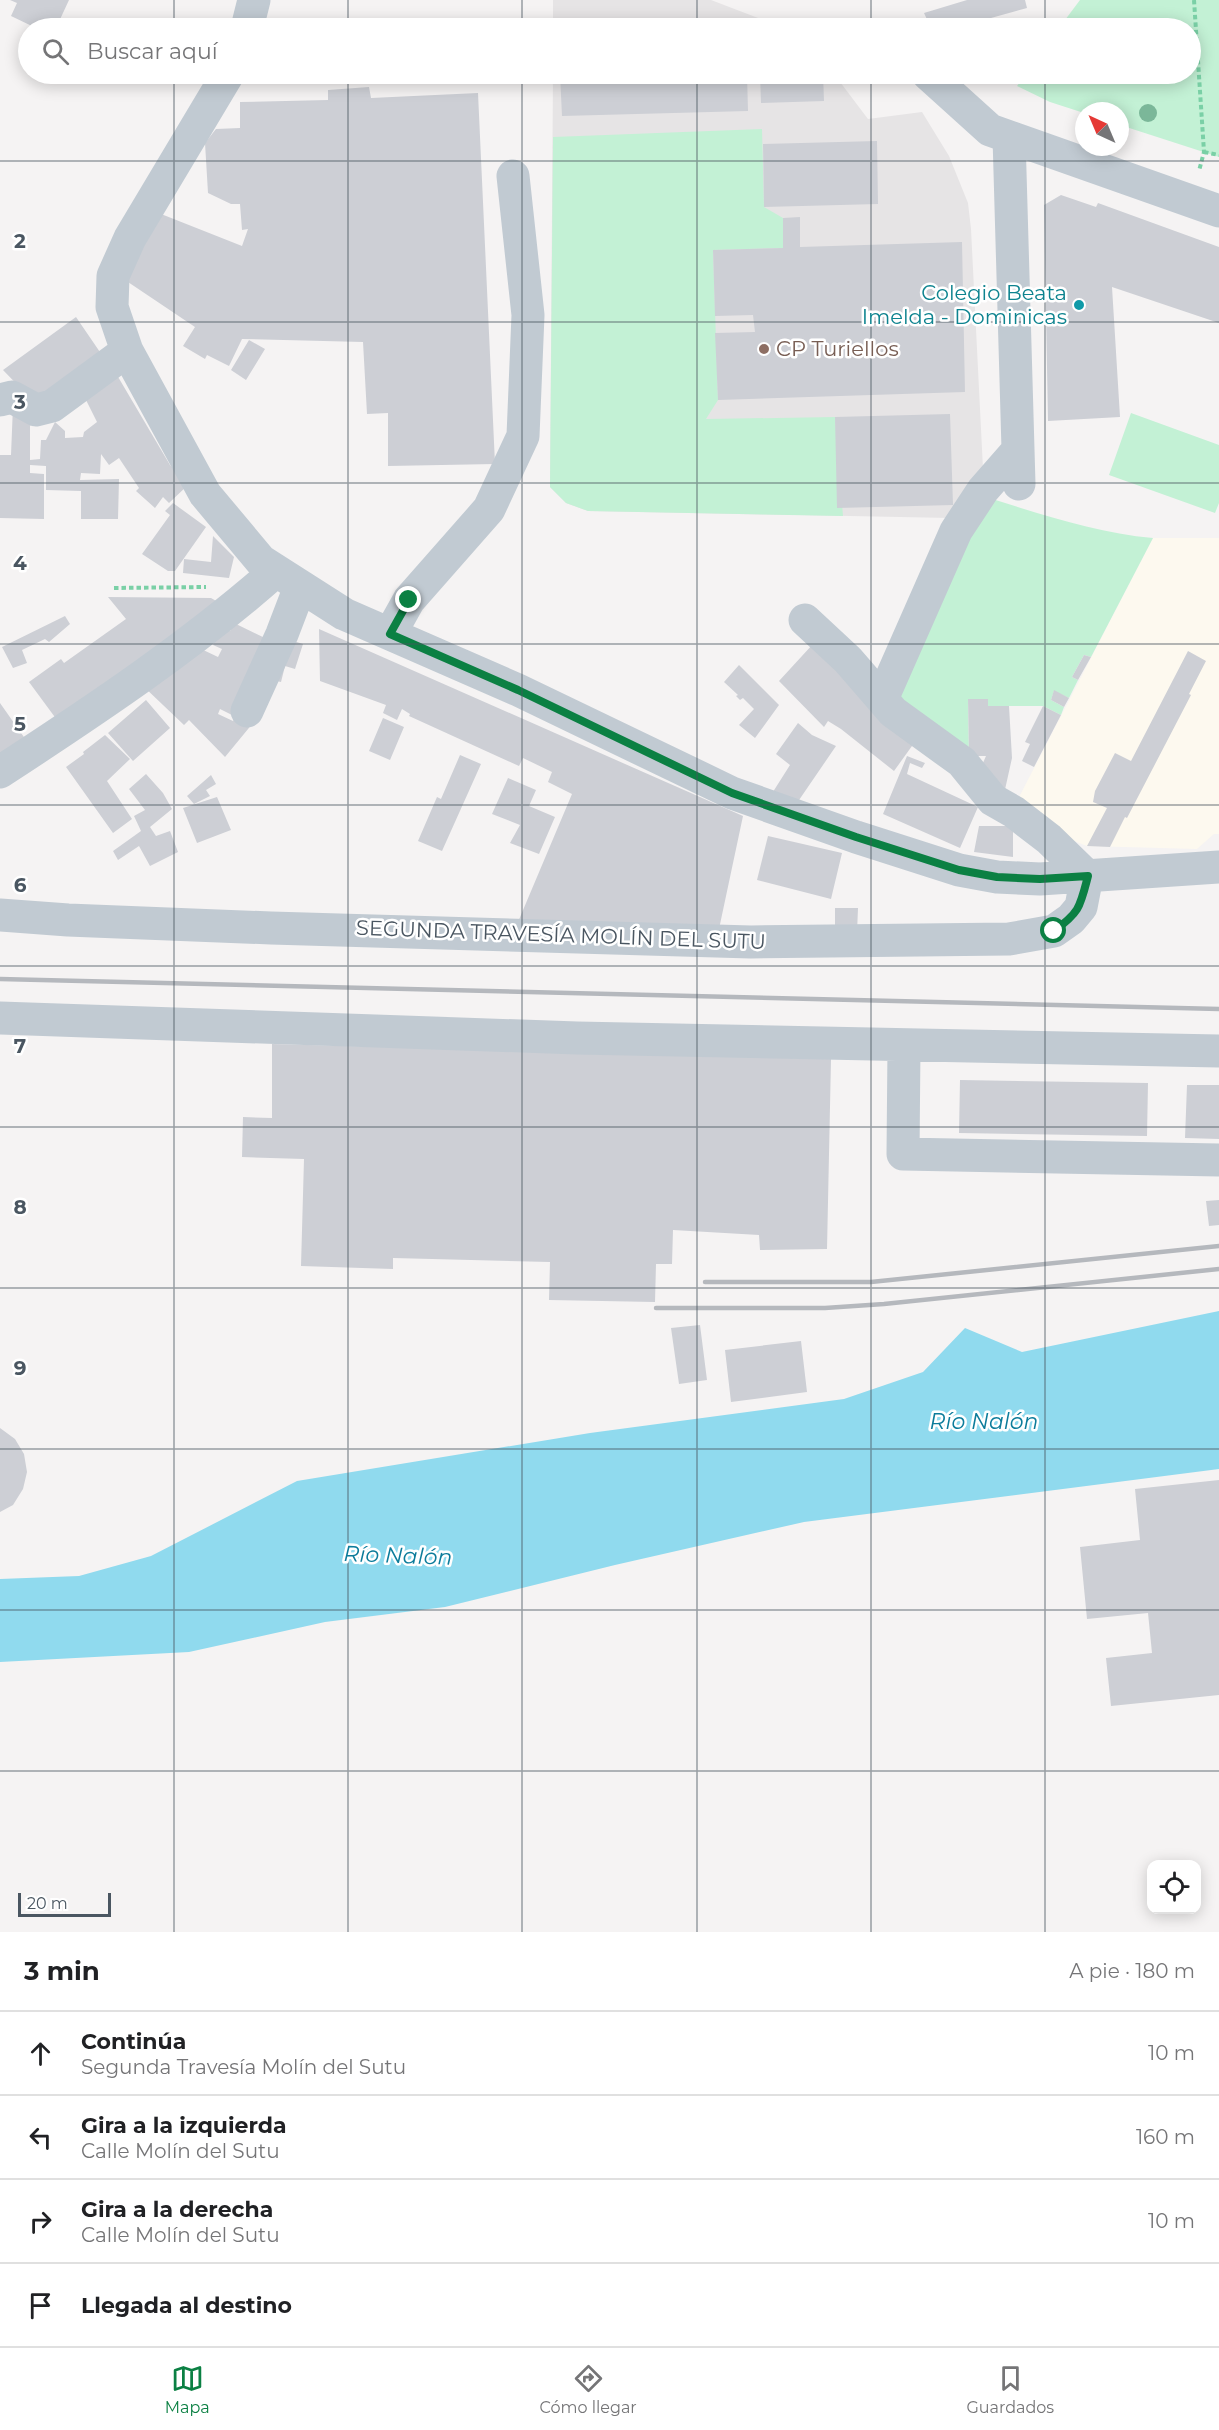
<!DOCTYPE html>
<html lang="es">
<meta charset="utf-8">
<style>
body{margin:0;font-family:Montserrat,sans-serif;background:#f6f6f6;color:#202124}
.controls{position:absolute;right:18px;bottom:18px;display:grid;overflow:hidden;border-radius:12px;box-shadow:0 3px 15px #0003}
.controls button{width:54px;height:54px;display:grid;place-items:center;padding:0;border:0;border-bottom:2px solid #e0e0e0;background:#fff;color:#202124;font:30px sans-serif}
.compass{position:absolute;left:1075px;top:102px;width:54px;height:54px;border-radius:50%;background:#fff;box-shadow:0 3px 15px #0003;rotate:316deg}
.scale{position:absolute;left:18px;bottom:15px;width:93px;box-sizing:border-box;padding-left:6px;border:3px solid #4a5661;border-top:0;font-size:16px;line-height:21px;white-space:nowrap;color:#4a5661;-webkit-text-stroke:4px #fff;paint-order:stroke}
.stop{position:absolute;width:18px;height:18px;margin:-14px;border:4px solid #0b8043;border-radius:50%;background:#fff}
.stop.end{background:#0b8043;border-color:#fff;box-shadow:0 2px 6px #0008}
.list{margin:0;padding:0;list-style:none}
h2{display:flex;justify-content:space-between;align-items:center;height:78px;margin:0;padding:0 24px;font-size:26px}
h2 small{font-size:20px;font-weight:400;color:#757577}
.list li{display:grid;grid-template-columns:39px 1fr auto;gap:18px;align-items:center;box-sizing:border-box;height:84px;padding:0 24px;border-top:2px solid #e0e0e0}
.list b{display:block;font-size:22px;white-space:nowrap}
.list p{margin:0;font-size:20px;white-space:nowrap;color:#757577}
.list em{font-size:20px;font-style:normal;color:#757577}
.icon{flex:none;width:33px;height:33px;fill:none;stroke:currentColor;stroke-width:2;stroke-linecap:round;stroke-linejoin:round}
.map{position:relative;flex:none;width:1219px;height:1932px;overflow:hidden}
.search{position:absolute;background:#fff;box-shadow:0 3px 15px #0003;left:18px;right:18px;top:18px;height:66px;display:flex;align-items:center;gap:15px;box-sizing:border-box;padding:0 21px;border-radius:33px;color:#757577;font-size:22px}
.sheet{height:414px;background:#fff}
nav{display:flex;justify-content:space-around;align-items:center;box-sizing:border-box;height:84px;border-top:2px solid #e0e0e0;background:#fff;font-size:16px;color:#757577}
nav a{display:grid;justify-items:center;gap:3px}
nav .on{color:#0b8043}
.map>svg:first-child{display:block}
.commercial{fill:#fdf9ef}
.education{fill:#e6e4e5}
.green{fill:#c3f1d5}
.water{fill:#90daee}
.building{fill:#cdcfd5}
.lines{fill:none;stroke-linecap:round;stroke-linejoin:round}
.path{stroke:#7ad0a6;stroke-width:4;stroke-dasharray:4.5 3;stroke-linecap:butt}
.minor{stroke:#c1cad2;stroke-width:33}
.rail{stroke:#b5b8bd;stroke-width:4.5}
.tree{fill:#7bb799}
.route{stroke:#0b8043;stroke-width:8}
.grid{fill:none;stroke:#4a5661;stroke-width:1.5;stroke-opacity:0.55}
.culture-dot{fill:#0f9aa8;stroke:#fff;stroke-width:2}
.education-dot{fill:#8d6e63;stroke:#fff;stroke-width:2}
.labels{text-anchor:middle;stroke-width:5;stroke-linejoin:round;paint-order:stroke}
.culture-label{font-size:21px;fill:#0d838f;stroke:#fff;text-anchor:end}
.education-label{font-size:21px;fill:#785e54;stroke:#fff;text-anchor:start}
.street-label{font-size:21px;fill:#4a5661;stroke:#fff}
.water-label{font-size:22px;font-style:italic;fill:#0c7c9b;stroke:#fff}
.grid-label{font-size:20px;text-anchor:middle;font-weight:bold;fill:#4a5661;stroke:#fff;stroke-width:5;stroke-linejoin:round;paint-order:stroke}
</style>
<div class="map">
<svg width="1219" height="1932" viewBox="0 0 1219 1932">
<rect width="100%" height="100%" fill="#f5f3f3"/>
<path class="commercial" d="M 1153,538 L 1219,538 L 1219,834 L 1214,834 L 1197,849 L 1087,846 L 1064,837 L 1017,801 Z"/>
<path class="education" d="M 553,0 L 711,0 L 784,28 L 553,28 Z
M 553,74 L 834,74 L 868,119 L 922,112 L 949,156 L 968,203 L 971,229 L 983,469 L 950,518 L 588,511 L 566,503 L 550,487 Z"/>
<path class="green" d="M 1080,0 L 1219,0 L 1219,157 L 1120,125 L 1120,111 L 1084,111 L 1084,113 L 1050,102 L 1017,86 L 1026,74 L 1190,74 L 1190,28 L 1059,28 Z
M 762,129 L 764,207 L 783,218 L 783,248 L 713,250 L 718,400 L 706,419 L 835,417 L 843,516 L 588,511 L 566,503 L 550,487 L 553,137 Z
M 1131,413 L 1219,445 L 1219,503 L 1215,513 L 1109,475 Z
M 986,497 C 1040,514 1096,533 1153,538 L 1091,657 L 1084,655 L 1072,677 L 1078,680 L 1069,698 L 1054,691 L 1051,700 L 1064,707 L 1061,715 L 1043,706 L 988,706 L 987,699 L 968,699 L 969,756 L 906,713 L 896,685 Z"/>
<path class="water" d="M 1219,1311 L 1219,1469 L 804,1522 L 615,1565 L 445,1607 L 325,1622 L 189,1652 L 0,1662 L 0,1579 L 79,1576 L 151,1556 L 297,1481 L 590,1433 L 844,1399 L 923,1372 L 965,1328 L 1022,1352 Z"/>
<path class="building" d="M 10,0 L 69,0 L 56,28 L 36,28 L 11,16 L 17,3 Z
M 967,0 L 1025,0 L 1027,8 L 955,28 L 931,28 L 924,13 Z
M 744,19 L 745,28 L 559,28 L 559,23 Z
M 560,74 L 747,74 L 748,111 L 562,116 Z
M 760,74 L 823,74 L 824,101 L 761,103 Z
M 369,87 L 371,98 L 478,93 L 495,464 L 388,466 L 388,413 L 367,414 L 363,342 L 242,339 L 229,366 L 207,355 L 205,359 L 183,346 L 195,327 L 122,278 L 156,212 L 242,246 L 248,229 L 242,230 L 240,204 L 231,204 L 208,193 L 205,143 L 216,129 L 240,128 L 240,102 L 328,100 L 328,90 Z
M 877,141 L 878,204 L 764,207 L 763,144 Z
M 1061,195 L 1096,207 L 1098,203 L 1219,247 L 1219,323 L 1112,287 L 1120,417 L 1048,421 L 1044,205 Z
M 800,217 L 800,247 L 962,242 L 965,392 L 718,400 L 715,333 L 755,332 L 753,315 L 715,316 L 713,250 L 783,248 L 783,218 Z
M 76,317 L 104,358 L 32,400 L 3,370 Z
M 249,340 L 265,349 L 246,380 L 231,370 Z
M 114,370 L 170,465 L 188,485 L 169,503 L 163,497 L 155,508 L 136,491 L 139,488 L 119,458 L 109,465 L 101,454 L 100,474 L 81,473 L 80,480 L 119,479 L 118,519 L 81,519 L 81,491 L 46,490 L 46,466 L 30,465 L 30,473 L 44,474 L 44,519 L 0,518 L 0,455 L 11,455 L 13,406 L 35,421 L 30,426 L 30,460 L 40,459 L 41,440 L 46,440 L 55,422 L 65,431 L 65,438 L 83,437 L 84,432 L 97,422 L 83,394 Z
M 950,414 L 953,505 L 837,508 L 835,417 Z
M 173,503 L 206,527 L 175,571 L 168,571 L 142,554 L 170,515 L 165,511 Z
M 213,536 L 234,557 L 229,578 L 183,573 L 184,559 L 211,562 Z
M 108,597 L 211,598 L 218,602 L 57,720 L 29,682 L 61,659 L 64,663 L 126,619 Z
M 65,616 L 70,624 L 49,642 L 45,639 L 22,650 L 27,663 L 13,668 L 2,647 Z
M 234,623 L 267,639 L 232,715 L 220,709 L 218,714 L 233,721 L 238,714 L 253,723 L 225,757 L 189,720 L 184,725 L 142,685 L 197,647 L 218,657 L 222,649 L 213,645 L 221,626 L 230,631 Z
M 319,629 L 743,816 L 719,929 L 518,922 L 572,794 L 548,782 L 552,772 L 523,758 L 519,766 L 409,716 L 410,714 L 402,709 L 397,720 L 383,713 L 386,705 L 320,681 Z
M 287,639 L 303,644 L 295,669 L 285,666 L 281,682 L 272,680 Z
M 813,644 L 917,739 L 894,771 L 841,729 L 828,721 L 824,727 L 779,681 Z
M 1188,651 L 1206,661 L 1189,694 L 1191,695 L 1127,818 L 1125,817 L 1110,847 L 1087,846 L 1107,808 L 1093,802 L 1095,791 L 1115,753 L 1131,761 Z
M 1084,655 L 1091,657 L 1078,680 L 1072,677 Z
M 739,665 L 779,705 L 755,738 L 739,725 L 754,709 L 743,698 L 740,700 L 736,696 L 738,695 L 724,682 Z
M 1054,690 L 1069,698 L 1064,707 L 1051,700 Z
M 968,699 L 988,699 L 988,706 L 1009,706 L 1012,758 L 1004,794 L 979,772 L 986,756 L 969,756 Z
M 146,700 L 170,728 L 133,761 L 108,733 Z
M 0,703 L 26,740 L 0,755 Z
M 1043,706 L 1061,715 L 1034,767 L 1022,761 L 1030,744 L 1025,742 Z
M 383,718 L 404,727 L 390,760 L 369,751 Z
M 798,723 L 812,735 L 836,746 L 797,803 L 771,795 L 790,765 L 776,754 Z
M 105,735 L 130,759 L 107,781 L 132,819 L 113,833 L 66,767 L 84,754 L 83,752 Z
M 460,755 L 481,764 L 442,851 L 418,841 L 437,797 L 441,799 Z
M 907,756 L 925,763 L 922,768 L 910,763 L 907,774 L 978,807 L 960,848 L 883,814 Z
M 146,774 L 163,793 L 172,809 L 150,827 L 156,836 L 170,831 L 178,852 L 150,866 L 139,846 L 118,860 L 113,851 L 141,831 L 134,816 L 145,810 L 129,789 Z
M 211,775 L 216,784 L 206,790 L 210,796 L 194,804 L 187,796 Z
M 508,778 L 536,790 L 529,806 L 555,817 L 539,854 L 510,843 L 520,825 L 492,814 Z
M 217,797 L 231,830 L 197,843 L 183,808 Z
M 979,826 L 1013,826 L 1013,857 L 974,852 Z
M 768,836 L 842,853 L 831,899 L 757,880 Z
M 835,908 L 858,908 L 857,933 L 835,933 Z
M 272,1044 L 831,1059 L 827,1249 L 760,1250 L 759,1235 L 673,1230 L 672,1264 L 656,1264 L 655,1302 L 549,1300 L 550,1262 L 393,1258 L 393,1269 L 301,1266 L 304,1159 L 242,1157 L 243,1117 L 272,1118 Z
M 960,1080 L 1148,1083 L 1147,1136 L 959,1133 Z
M 1187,1085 L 1219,1085 L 1219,1139 L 1185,1138 Z
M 1219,1200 L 1219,1225 L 1209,1226 L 1206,1201 Z
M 700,1325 L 707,1380 L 679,1384 L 671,1328 Z
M 801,1341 L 807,1392 L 731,1402 L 725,1350 Z
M 0,1428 L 15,1439 L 24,1454 L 27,1472 L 23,1489 L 13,1505 L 0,1512 Z
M 1219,1480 L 1219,1695 L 1111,1706 L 1106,1658 L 1152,1653 L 1148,1613 L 1087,1619 L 1080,1547 L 1140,1540 L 1135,1489 Z"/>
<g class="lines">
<path class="path" d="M 1194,0 L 1204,152 L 1199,171
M 1204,152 L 1219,155
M 114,588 L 206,587"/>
<path class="minor" d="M 247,28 L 254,0
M 228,74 L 130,238 L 113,276 L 112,307 L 127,351 L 205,494 L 261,561 L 344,614 L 518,690 L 732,793 L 856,837 L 959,870 L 997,877 L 1040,879 L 1219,867
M 928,74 L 990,130 L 1219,211
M 1009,137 L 1019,484
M 0,400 L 12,397 L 36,410 L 52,406 L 127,351
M 390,634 L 409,600 L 489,509 L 523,436 L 528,315 L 513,176
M 882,699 L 956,531 L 983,490 L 1018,450
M 247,711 L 282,634 L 300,587
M 0,772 C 95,710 191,646 276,571
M 0,915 L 68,920 L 271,928 L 751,942 L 1009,939 L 1054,931 L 1071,919 L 1081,907 L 1087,876 L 1049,839 L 1014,812 L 993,800 L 962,762 L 893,712 L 848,660 L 805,620
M 0,1018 L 577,1038 L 1219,1051
M 904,1046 L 903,1154 L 1219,1160"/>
<path class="rail" d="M 0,979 L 1219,1009
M 705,1282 L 871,1282 L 1219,1246
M 656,1308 L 825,1308 L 884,1304 L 1219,1269"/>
</g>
<circle class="tree" cx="1148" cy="113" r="9"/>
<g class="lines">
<path class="route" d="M 409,600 L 390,634 L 518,690 L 732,793 L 856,837 L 959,870 L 997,877 L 1040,879 L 1088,876 C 1080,907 1080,912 1054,931"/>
</g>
<path class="grid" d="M 174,0 L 174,28M 348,0 L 348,28M 522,0 L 522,28M 697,0 L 697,28M 871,0 L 871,28M 1045,0 L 1045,28M 174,74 L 174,1932M 348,74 L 348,1932M 522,74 L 522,1932M 697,74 L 697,1932M 871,74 L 871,1932M 1045,74 L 1045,1932M 0,161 L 1219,161M 0,322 L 1219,322M 0,483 L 1219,483M 0,644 L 1219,644M 0,805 L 1219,805M 0,966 L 1219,966M 0,1127 L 1219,1127M 0,1288 L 1219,1288M 0,1449 L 1219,1449M 0,1610 L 1219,1610M 0,1771 L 1219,1771"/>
<circle class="culture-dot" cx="1079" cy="305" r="6"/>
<circle class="education-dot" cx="764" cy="349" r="6"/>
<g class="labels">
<g class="culture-label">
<text x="1067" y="300">Colegio Beata<tspan x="1067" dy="24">Imelda - Dominicas</tspan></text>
</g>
<g class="education-label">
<text x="776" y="356">CP Turiellos</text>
</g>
<g class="street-label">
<text transform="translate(561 935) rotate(2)" y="7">SEGUNDA TRAVESÍA MOLÍN DEL SUTU</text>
</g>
<g class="water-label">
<text x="984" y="1429">Río Nalón</text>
<text transform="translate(398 1555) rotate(2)" y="8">Río Nalón</text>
</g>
</g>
<g class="grid-label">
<text x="20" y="248">2</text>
<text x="20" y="409">3</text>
<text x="20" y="570">4</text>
<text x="20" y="731">5</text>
<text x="20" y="892">6</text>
<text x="20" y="1053">7</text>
<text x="20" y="1214">8</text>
<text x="20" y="1375">9</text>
</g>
</svg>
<div class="controls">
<button><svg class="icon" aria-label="locate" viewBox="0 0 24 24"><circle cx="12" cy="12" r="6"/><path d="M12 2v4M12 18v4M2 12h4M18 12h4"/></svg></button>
</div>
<svg class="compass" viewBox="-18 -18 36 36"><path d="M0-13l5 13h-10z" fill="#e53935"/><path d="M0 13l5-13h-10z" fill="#757577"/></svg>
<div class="scale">20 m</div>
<div class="stop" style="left:1054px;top:931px"></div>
<div class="stop end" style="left:409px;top:600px"></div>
<div class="search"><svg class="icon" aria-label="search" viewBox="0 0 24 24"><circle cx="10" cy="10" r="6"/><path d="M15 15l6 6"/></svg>Buscar aquí</div>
</div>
<section class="sheet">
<h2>3 min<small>A pie · 180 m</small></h2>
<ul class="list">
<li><svg class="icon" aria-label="ahead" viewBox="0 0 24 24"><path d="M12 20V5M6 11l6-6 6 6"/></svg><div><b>Continúa</b><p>Segunda Travesía Molín del Sutu</p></div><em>10 m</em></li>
<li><svg class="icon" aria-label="left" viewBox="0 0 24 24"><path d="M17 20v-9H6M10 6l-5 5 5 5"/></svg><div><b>Gira a la izquierda</b><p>Calle Molín del Sutu</p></div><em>160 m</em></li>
<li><svg class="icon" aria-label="right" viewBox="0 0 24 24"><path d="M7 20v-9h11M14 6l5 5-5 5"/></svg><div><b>Gira a la derecha</b><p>Calle Molín del Sutu</p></div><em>10 m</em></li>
<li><svg class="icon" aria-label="arrive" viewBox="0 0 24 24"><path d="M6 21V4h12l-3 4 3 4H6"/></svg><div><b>Llegada al destino</b></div></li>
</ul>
</section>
<nav>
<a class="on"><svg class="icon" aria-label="map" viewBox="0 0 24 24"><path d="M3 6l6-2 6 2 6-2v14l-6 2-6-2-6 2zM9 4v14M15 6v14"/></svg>Mapa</a>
<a><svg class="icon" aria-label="directions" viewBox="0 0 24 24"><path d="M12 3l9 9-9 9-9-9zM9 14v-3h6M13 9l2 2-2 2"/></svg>Cómo llegar</a>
<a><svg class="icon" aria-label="saved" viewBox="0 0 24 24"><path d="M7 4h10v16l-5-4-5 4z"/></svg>Guardados</a>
</nav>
